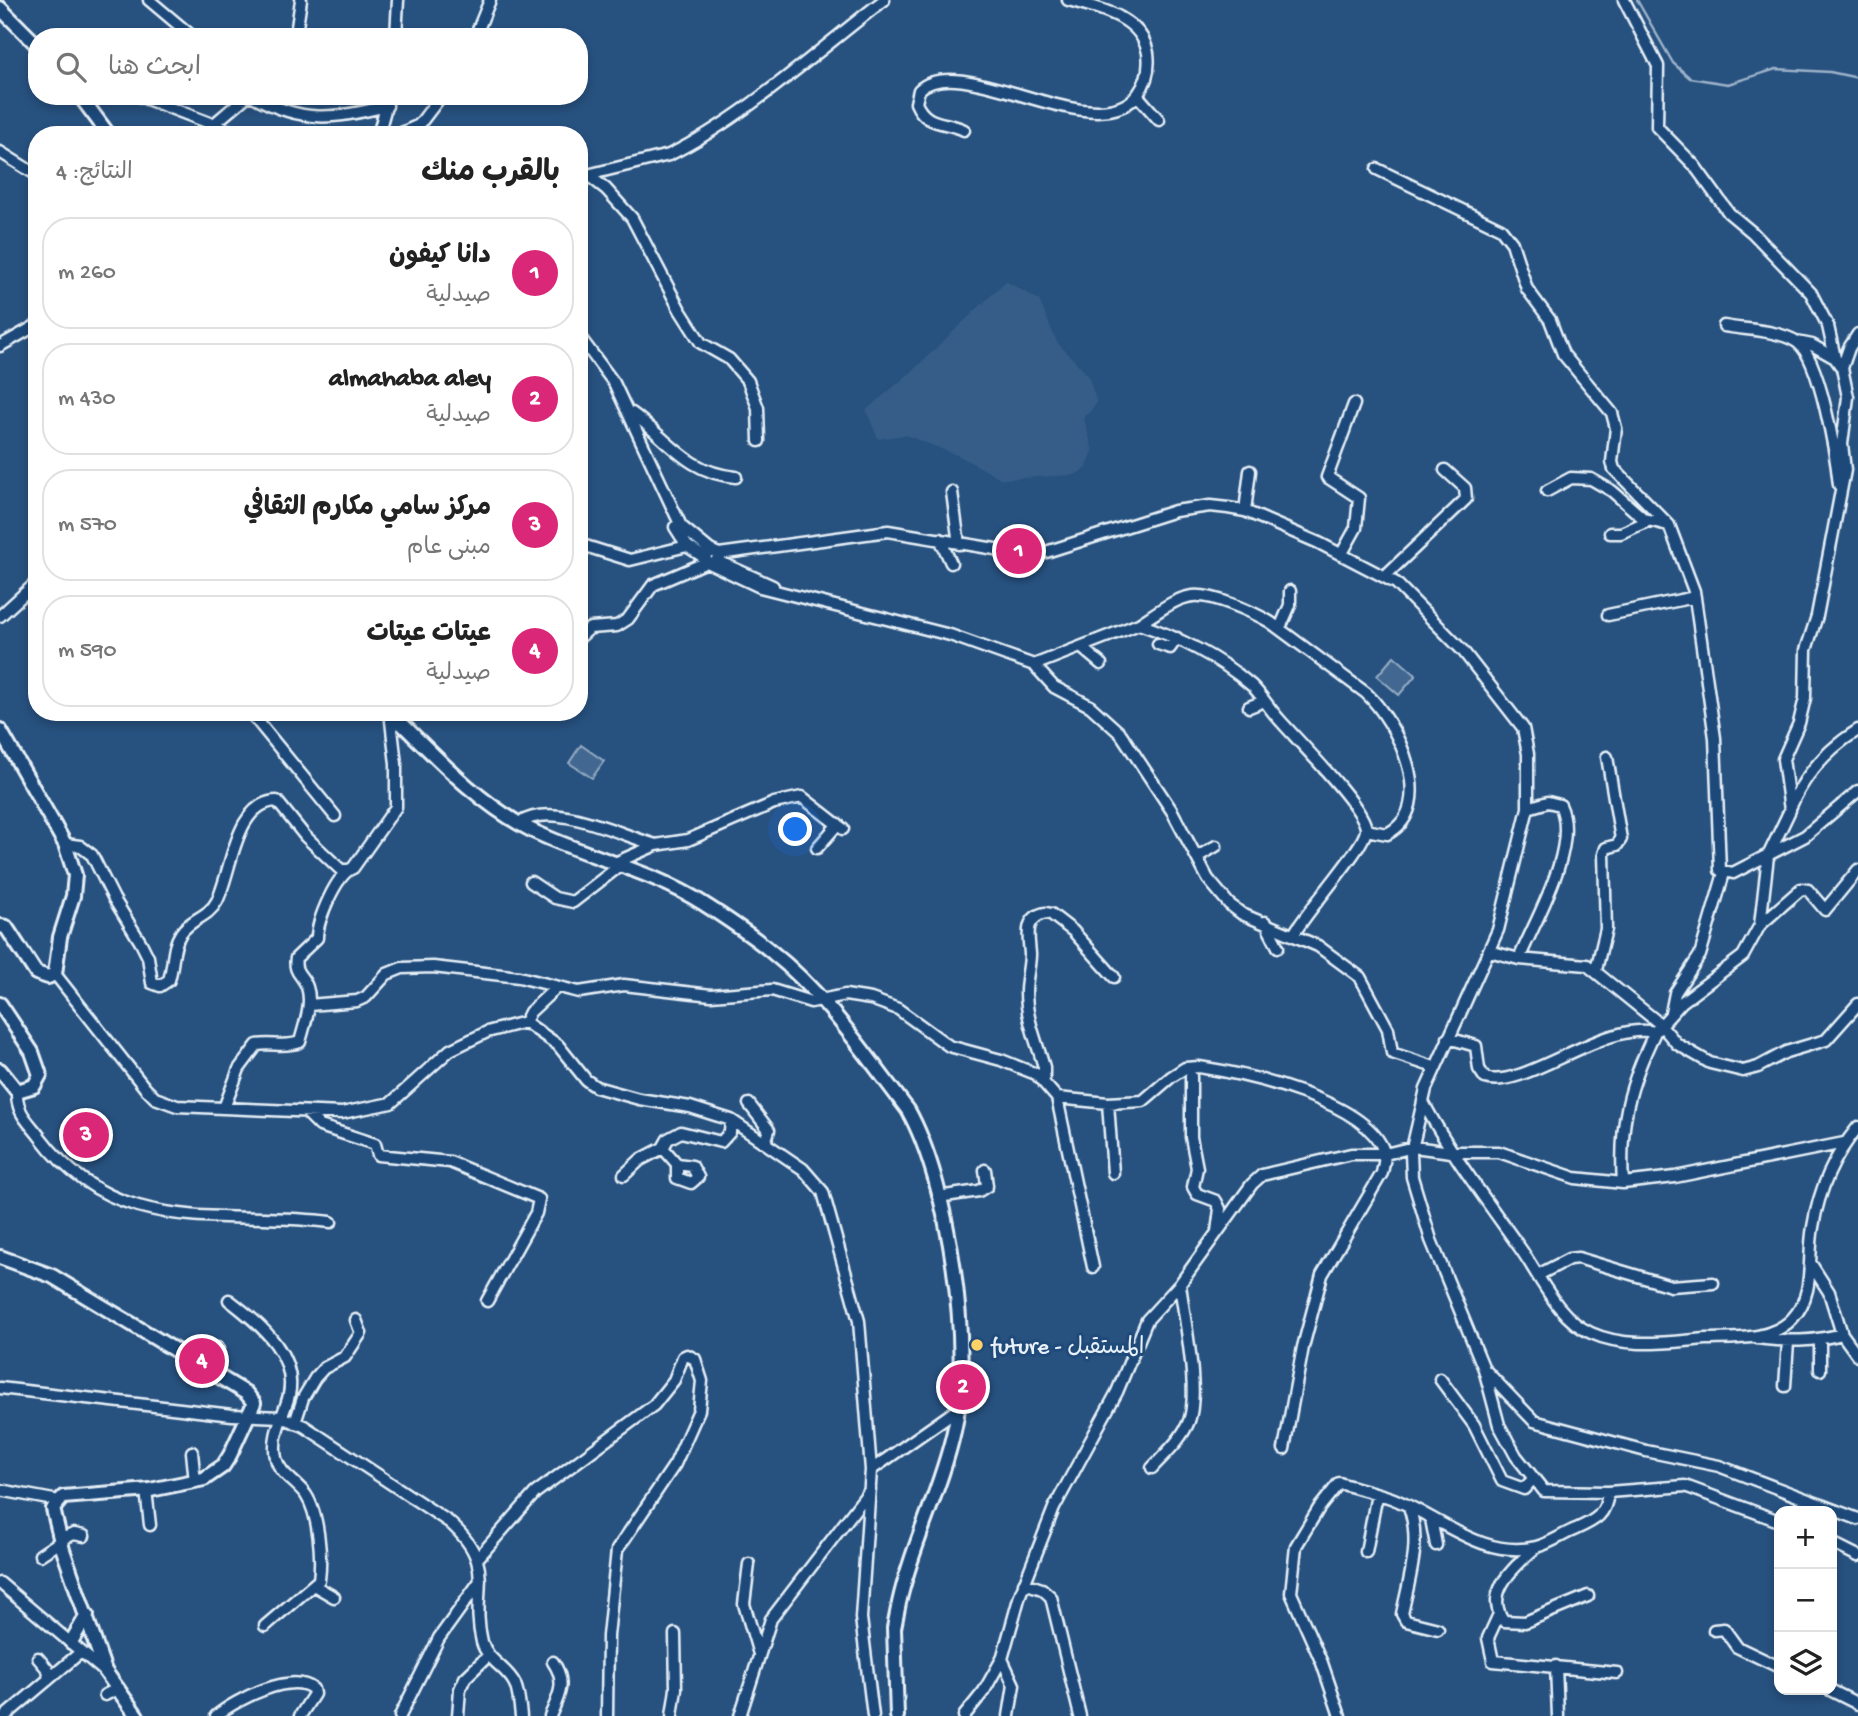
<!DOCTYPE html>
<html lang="ar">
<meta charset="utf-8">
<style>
body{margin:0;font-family:"Gochi Hand","Playpen Sans Arabic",sans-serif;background:#f6f6f6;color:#222;direction:rtl}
.controls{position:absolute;right:21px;bottom:21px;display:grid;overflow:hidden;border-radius:14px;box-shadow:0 4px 10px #0003}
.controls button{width:63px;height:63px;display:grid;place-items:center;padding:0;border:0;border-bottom:2px solid #e0e0e0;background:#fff;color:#222;font:35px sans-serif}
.you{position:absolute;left:796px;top:830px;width:24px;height:24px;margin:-18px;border:5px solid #fff;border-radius:50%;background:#1a73e8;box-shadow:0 0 0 10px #1a73e833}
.badge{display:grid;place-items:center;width:46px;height:46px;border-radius:50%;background:#db2777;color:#fff;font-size:23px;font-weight:700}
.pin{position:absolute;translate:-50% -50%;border:4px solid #fff;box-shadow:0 2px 7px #0006}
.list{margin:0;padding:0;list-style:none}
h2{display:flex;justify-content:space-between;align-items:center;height:91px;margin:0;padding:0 28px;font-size:30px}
h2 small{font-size:23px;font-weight:400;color:#767676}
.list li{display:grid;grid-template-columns:46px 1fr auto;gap:21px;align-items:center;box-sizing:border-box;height:112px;margin:0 14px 14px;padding:0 14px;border:2px solid #e0e0e0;border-radius:28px}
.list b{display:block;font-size:26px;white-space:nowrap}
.list p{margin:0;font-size:23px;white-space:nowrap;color:#767676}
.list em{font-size:23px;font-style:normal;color:#767676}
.icon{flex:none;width:38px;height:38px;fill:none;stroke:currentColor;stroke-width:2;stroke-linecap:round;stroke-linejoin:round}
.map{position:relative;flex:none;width:1858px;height:1716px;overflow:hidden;direction:ltr}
.search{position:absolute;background:#fff;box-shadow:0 4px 10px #0003;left:28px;top:28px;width:560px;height:77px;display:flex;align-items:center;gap:18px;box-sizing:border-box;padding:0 24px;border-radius:28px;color:#767676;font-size:26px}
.panel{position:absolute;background:#fff;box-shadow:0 4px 10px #0003;left:28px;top:126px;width:560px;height:595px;border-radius:28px;direction:rtl}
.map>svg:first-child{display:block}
.built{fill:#355d88}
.green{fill:#436891;stroke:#96acc4;stroke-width:2}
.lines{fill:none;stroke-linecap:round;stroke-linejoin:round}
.stream{stroke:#9db3c9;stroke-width:2.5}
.minor-casing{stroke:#e8f1f8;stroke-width:15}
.major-casing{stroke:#e8f1f8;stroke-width:18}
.minor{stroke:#1f4a7a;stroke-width:10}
.major{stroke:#1f4a7a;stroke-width:12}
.poi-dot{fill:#ffd166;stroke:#1f4a7a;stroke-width:2.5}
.labels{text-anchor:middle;stroke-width:6;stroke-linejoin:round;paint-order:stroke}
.poi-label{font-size:23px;fill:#e8f1f8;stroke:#1f4a7a;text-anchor:start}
</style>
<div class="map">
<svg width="1858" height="1716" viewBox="0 0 1858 1716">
<rect width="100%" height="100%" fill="#27517f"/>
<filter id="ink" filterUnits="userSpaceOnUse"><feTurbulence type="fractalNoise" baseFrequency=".0143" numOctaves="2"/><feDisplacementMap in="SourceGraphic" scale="14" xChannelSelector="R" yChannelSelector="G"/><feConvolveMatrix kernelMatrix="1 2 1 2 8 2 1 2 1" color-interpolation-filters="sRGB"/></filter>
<g filter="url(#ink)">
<path class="built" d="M 1006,281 L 1039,300 L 1057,342 L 1088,375 L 1097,403 L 1084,418 L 1093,451 L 1087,468 L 1075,475 L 1002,479 L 959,456 L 906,435 L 878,439 L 866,410 L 910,373 Z"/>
<path class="green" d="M 1394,656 L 1416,675 L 1399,695 L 1377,676 Z
M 581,745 L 604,761 L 592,778 L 569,763 Z"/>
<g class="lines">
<path class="stream" d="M 1637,0 L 1673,63 L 1690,78 L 1728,84 L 1776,69 L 1830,72 L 1858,78"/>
<g class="minor-casing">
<path id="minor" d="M 149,0 L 193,37
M 296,34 L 301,0
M 396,37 L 398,0
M 475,37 L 490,0
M 1137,95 L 1159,120
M 139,96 L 241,135
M 253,96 C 303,124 333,119 387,106
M 214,124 L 247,96
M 964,130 C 946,121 926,127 916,103 L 919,90 C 961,49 1096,149 1138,94 C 1147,82 1150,68 1148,53 C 1141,16 1098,8 1068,0
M 378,135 L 389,96
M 397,135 L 419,125 L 441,96
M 0,152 L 37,175
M 1377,169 L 1501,229 L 1512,243 L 1527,289 L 1550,320 L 1563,354 L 1612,413 L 1616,428 L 1612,462 L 1614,469 L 1669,525 L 1694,591 L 1715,738 L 1720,870 L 1733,873 L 1805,836 L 1858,791
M 588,175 L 606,189 L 632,218 L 680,310 L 701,343 L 729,359 L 748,381 L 758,408 L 759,441
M 579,177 L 669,155 C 744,118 817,51 884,0
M 1724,326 C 1745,330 1779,330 1797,342 C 1820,358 1836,456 1839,485
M 579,336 L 614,383 L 681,526 L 710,550
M 1797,342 L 1812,345 L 1835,358
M 0,346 L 37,325
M 1842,368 L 1849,348 L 1858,334
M 632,413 C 668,439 687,473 736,477
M 1547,491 L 1571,478 L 1591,479 L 1612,491 L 1644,519 L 1668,525
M 952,492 L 959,544
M 1245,511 L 1250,471
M 675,527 L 687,546 L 705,558
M 1610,533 L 1621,533 L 1648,521
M 940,539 L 951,563
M 579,544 L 630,560 L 687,546
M 719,554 L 888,531 L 1001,550 L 1046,552 L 1175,511 L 1210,506 L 1228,508 L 1245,511 L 1319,543 L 1396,583 L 1463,651 L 1523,728 L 1528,754 L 1528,808 L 1498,930 L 1426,1089 L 1411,1153 L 1412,1177 L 1431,1240 L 1484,1369 L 1499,1425 L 1516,1456 L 1544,1491 L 1608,1492 L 1685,1486 L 1779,1521
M 1341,555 L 1356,528 L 1359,498 L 1327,477 L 1354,404
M 720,562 L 773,586
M 715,564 L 719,554 L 710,550 L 705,555 L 707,562 L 760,587 L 950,635 L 1034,665 L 1054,687 L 1090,706 L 1121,734 L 1172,811 L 1208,879 L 1229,904 L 1242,914 L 1318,946 L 1360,977 L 1388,1029 L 1392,1053 L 1434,1067
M 1385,576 L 1466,499 L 1465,488 L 1445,470
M 1608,615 L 1695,597
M 0,616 L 37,582
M 1139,624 C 1155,614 1174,598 1193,596 C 1213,594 1253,612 1270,622 L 1366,693 C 1397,722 1439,807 1387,834 L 1366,830
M 1280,628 L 1290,605 L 1290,591
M 579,638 L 590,628 L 617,626 L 628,619 L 653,585 L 707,562
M 1158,644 L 1170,648 L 1177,638
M 1082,648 L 1101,664
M 1034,665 L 1139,624 C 1178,637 1220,658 1251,685 C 1261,694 1268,707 1278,718 C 1294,737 1367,809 1366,830 C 1365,847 1306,911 1294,934
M 1249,707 L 1264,701
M 250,712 L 335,816
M 399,722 L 406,712
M 1791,806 C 1805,774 1829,748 1858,730
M 520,823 C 553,800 620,835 656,845
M 65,844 L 80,846 L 92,855 L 114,899 L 141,943 L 148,957 L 152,983 L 160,986 L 169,980 C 174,964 172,946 181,933 C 191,918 208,918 217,901 C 232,871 235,802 277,801 L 305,836 L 341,870 L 347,870
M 817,848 L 838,824
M 1197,857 L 1216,846
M 617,862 L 656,845 L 688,840 L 774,803 L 802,797 L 843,829
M 531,882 L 555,898 L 573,902 L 622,864
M 1265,922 L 1278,947
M 1760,925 L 1801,889 L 1808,890 L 1825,910 L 1858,870
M 1489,951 L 1519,959 L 1587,965 L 1660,1024 L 1677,1044 L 1710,1063 L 1743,1071 L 1758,1067 L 1786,1052 L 1826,1040 L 1858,1004
M 1519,959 C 1535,920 1580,846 1560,805 L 1548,802 L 1528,808
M 1596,970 L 1606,929 L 1604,854 L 1606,848 L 1617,845 L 1621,839 L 1607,757
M 55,974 L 145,1088 L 155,1098 L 177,1106 L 342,1113 L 391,1103 L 450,1050 L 487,1032 L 525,1022
M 557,987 L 530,1012 L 525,1022 L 558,1045 L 586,1080 L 596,1087 L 639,1099 L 690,1107 L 731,1120 L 803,1169 L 823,1192 L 859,1321 L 871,1470 L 861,1618 L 873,1716
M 309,1005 L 357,1001 L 366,997 L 387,974 L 402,968 L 433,967 L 519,977 L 579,992 L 624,985 L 711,995 L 772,990 L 811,1002 L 845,995 L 871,999 L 898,1009 L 949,1046 L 1001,1060 L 1036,1074 L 1057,1098 L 1093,1267
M 1671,1013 L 1675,993 L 1700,955 L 1724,873
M 1448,1038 L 1476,1046 L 1479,1069 L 1485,1078 C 1523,1091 1604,1020 1655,1032 L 1682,1002 L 1743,956 L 1760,925 L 1768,856 L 1790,810 L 1783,759 L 1799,723 L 1805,698 L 1806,650 L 1817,616 L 1845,470 L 1842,444 L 1848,397 L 1842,368 L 1835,358 L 1828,326 L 1811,293 L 1753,233 L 1729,213 L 1694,165 L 1657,127 L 1658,66 L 1624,0
M 1191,1076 L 1191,1137 L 1197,1168 L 1193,1187 L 1197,1194 L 1216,1201 L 1220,1209 L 1217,1232
M 1044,1079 L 1044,1067 C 1037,1043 1026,1018 1026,992 C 1026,979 1030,966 1030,954 C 1029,938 1023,918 1045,913 L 1051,914 L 1073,931 L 1114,977
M 17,1091 C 16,1113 28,1121 40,1137 C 117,1240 222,1209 331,1222
M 1057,1098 L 1108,1103 L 1143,1101 L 1171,1077 L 1185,1068 L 1199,1067 C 1245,1074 1368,1101 1384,1152 C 1386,1158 1383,1167 1382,1173 L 1322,1275 L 1303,1347 L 1284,1449
M 1423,1102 C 1451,1154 1486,1200 1520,1248 C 1540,1276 1557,1318 1591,1333 C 1626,1349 1668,1342 1706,1339 C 1734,1338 1771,1341 1792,1319 C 1816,1294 1807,1258 1813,1227 C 1819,1189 1833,1157 1858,1127
M 1108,1103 L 1113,1173
M 749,1104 L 769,1130 L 765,1143
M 224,1108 L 239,1069 L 257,1045 C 272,1042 284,1048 300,1042 C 304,1026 313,1004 307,987 C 303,975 293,973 296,958 L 317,938 C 317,921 336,874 353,868 L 396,807 L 396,764 L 390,712
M 306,1112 L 320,1126 L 375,1144 L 378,1155 L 450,1162 L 539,1199 L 536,1213 L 487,1301
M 663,1148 L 677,1164 L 677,1178 L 691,1183 L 698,1177 L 692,1166 L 677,1164
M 624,1175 L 640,1160 L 663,1148 L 668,1139 L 681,1132 L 721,1142 L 730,1132 L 731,1120
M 1623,1183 C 1619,1124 1629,1085 1655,1032
M 938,1197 L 979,1191 L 987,1186 L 985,1170
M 1811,1264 L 1829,1292 L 1842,1334 L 1858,1356
M 1538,1275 L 1569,1259 L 1578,1258 L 1671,1286 L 1713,1283
M 229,1300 C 260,1324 304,1359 286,1405 C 280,1422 272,1439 276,1458 C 279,1474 297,1482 306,1495 C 319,1515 322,1557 319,1580 L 265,1626
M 1757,1338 C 1788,1342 1813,1342 1842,1334
M 202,1368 L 218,1348
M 1820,1370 L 1820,1340
M 1486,1371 L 1534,1421 L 1646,1451 L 1719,1466 L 1858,1519
M 1440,1379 L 1474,1425 L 1502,1481 L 1524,1489 L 1532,1480
M 1785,1386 L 1788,1342
M 0,1388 L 232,1415 L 281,1417 L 304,1426 L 449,1522 C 500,1567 469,1590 482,1642 C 488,1662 507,1667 515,1684 C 519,1694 520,1706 521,1716
M 295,1423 L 303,1398 L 315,1378 L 324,1368 L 345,1357 L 361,1333 L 356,1320
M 192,1452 L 195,1482
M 1152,1468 C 1165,1454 1182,1439 1189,1421 C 1200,1391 1184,1318 1180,1284
M 871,1470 L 958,1409
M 0,1490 L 59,1501
M 146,1490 L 150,1525
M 1409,1507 C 1422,1542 1409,1579 1402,1614 L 1406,1621 L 1438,1629
M 1431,1519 L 1436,1545
M 61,1539 L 74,1534 L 84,1536
M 1832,1543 L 1858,1556
M 1536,1547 C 1517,1565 1482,1592 1504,1621 L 1525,1622 L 1588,1596
M 1366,1552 L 1377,1494
M 40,1555 L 61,1541
M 478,1558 L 535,1493 L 654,1405 L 674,1380 L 683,1357 L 687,1355 L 695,1359 L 702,1381 L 699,1410 L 675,1464 L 617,1550 L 608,1636 L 607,1716
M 749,1564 L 744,1604 L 759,1654
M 0,1583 L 104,1671
M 1024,1583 L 1042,1589 L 1051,1597 L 1080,1716
M 315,1586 L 334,1597
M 1499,1614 L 1488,1638 L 1493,1661 L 1617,1673
M 1714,1630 L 1724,1629 L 1737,1647 L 1779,1667
M 38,1658 L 49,1671 L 48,1680
M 1002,1659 L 1014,1685 L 1009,1716
M 1556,1666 L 1558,1716
M 1830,1690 L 1858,1704
M 105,1695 L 119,1688
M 5,1716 L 81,1652
M 216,1716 C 235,1700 292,1671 313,1689 L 314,1694 L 300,1716
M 400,1716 L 439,1638 L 480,1581
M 458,1716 L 460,1689 L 465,1678 L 488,1656
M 550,1716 C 559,1696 567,1682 553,1662
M 672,1716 L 676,1689 L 675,1634
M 740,1716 L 771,1619 L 870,1490
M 964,1716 L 984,1691 L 1002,1659 L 1020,1595 L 1054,1508 L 1117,1392 L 1147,1320 L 1180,1284 L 1252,1184 L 1262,1175 L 1351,1154 L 1385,1154 L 1414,1147 L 1451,1152 L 1499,1152 L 1575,1178 L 1623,1183 L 1675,1177 L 1844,1143
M 1340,1716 L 1322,1663 L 1291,1593 L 1296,1546 L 1319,1508 L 1339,1483 C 1356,1488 1374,1492 1391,1498 C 1437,1515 1482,1560 1536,1547 C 1549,1544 1563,1534 1576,1529 C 1596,1520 1606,1515 1608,1492"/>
</g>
<g class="major-casing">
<path id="major" d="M 0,8 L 37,45
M 80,96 L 109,135
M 390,712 C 433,754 478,804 533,831 C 589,858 651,870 704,904 C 727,919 752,935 773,953 C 826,995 867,1057 908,1110 C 949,1183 973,1349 954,1431 C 941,1490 912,1544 899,1603 L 894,1628 L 897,1716
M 0,730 L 65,844 L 75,875 L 73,896 L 60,937 L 55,974 L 48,977 L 36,973 L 6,927 L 0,926
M 0,1004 L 32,1052 L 40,1075 L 34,1086 L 17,1091 L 0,1070
M 0,1257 L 52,1276 L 246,1393 L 254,1403 L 230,1455 L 223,1466 L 204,1479 L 150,1490 L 63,1497 L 53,1509 L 63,1550 L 105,1671 L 137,1716
M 71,1642 L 87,1615"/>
</g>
<use href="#minor" class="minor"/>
<use href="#major" class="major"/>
</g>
</g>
<circle class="poi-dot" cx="977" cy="1345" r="7"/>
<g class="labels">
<g class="poi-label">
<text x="991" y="1353">future - المستقبل</text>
</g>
</g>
</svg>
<div class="controls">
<button>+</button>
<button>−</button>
<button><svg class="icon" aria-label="layers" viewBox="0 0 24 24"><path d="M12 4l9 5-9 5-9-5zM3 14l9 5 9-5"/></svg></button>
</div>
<div class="you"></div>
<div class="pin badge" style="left:1019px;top:551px">1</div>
<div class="pin badge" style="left:963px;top:1387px">2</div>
<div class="pin badge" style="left:86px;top:1135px">3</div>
<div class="pin badge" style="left:202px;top:1361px">4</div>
<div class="search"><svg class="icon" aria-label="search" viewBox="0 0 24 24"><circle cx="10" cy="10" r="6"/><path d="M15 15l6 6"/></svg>ابحث هنا</div>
<section class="panel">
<h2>بالقرب منك<small>النتائج: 4</small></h2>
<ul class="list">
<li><span class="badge">1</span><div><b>دانا كيفون</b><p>صيدلية</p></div><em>260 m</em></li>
<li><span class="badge">2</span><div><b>almahaba aley</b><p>صيدلية</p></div><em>430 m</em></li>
<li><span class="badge">3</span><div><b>مركز سامي مكارم الثقافي</b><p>مبنى عام</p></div><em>570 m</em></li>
<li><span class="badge">4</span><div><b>عيتات عيتات</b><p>صيدلية</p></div><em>590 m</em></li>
</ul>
</section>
</div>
